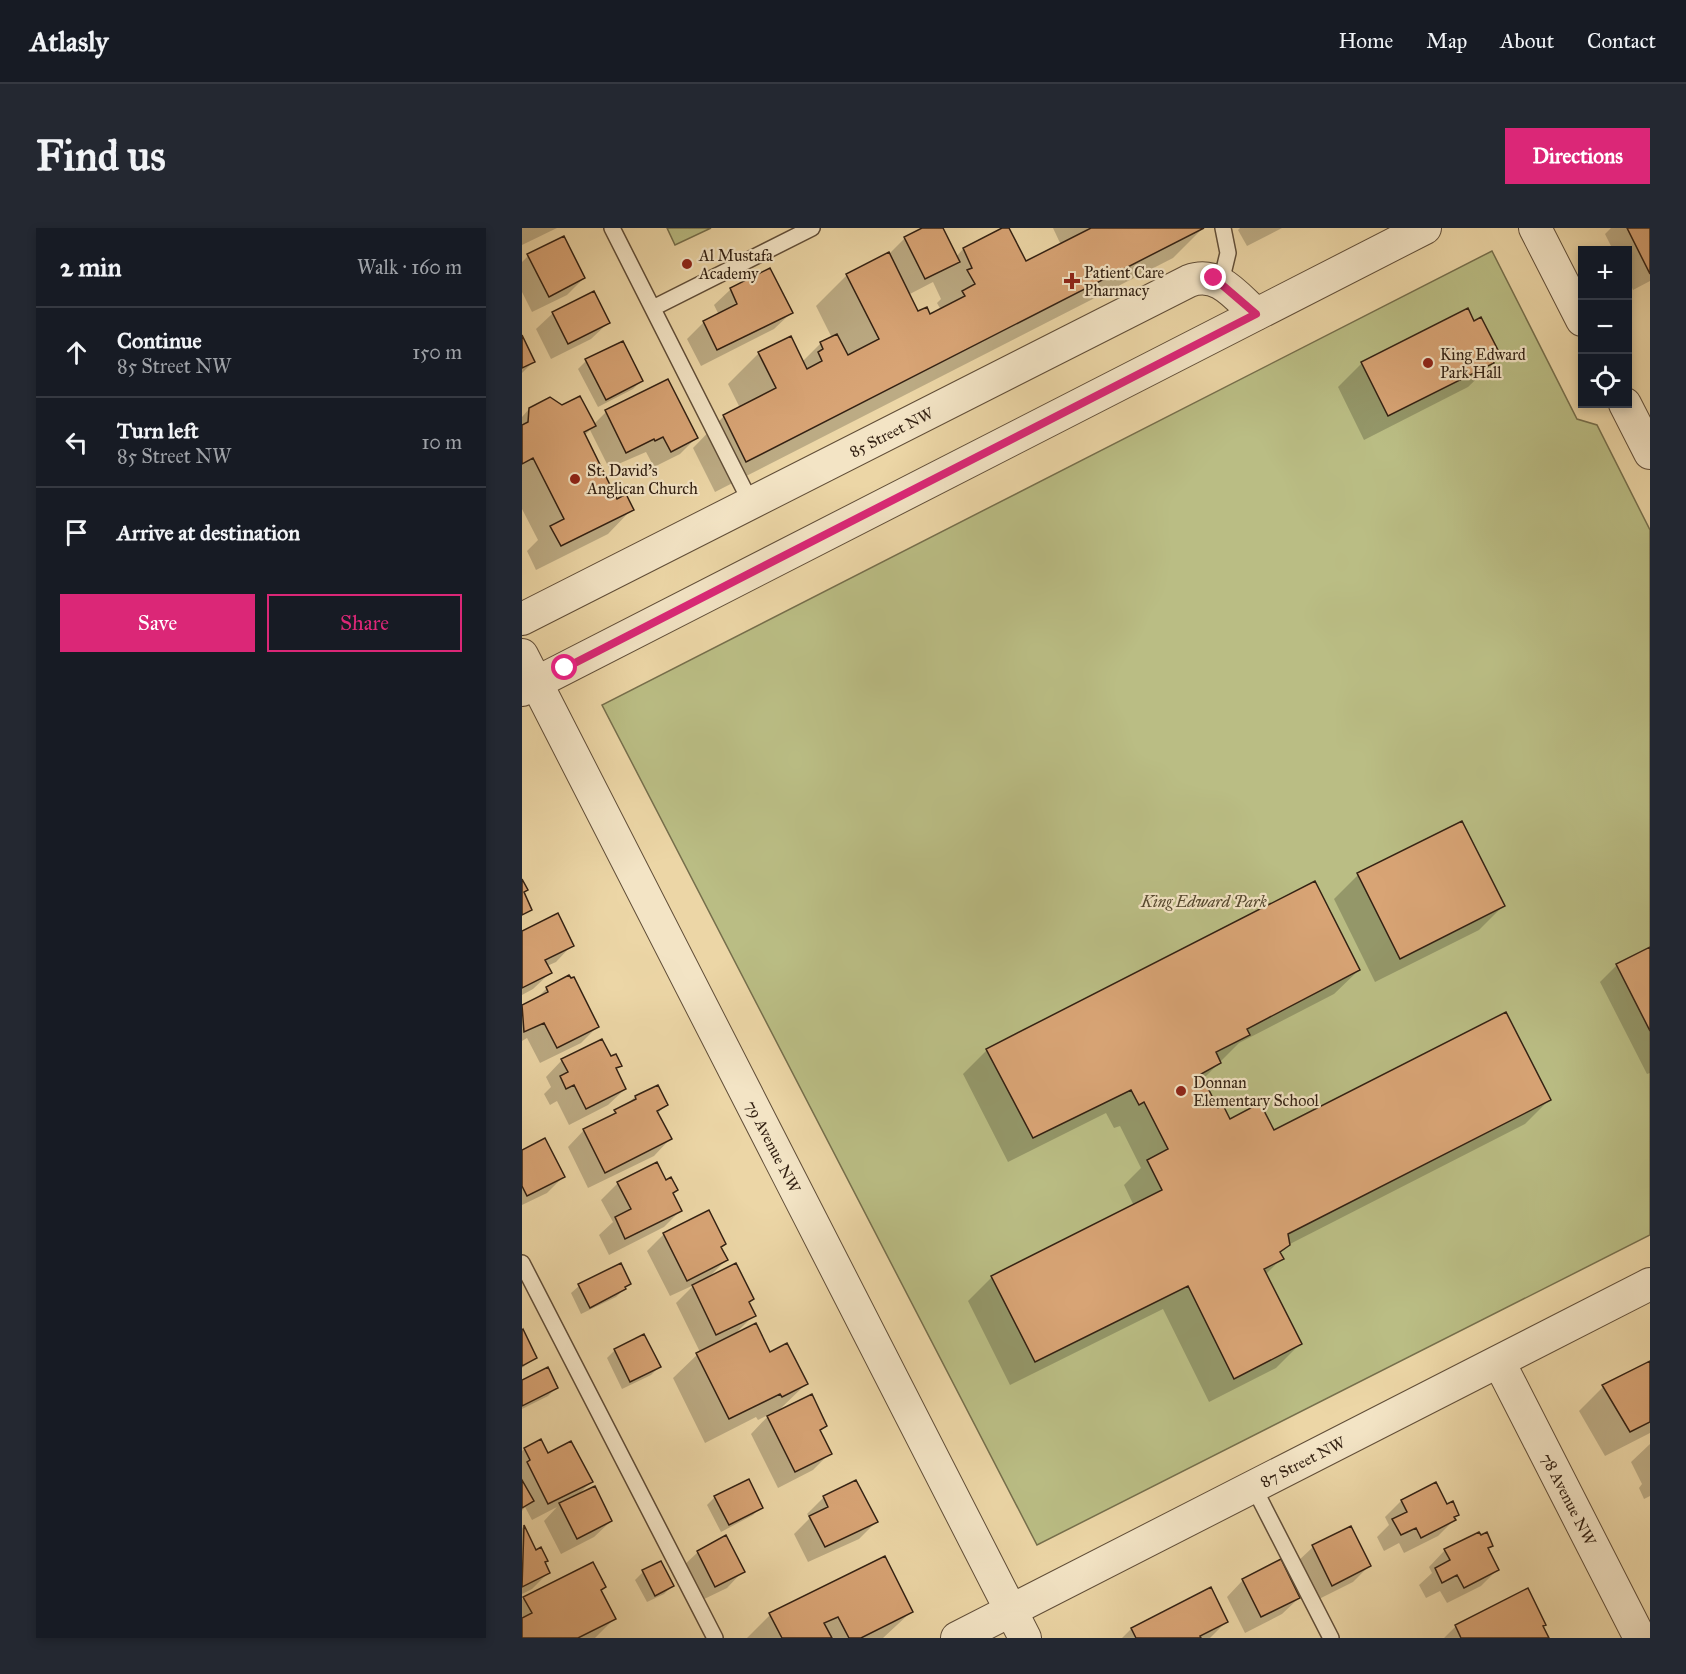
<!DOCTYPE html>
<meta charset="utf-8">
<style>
body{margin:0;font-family:"IM FELL Great Primer",serif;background:#242831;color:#f1f3f6}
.controls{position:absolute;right:18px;top:18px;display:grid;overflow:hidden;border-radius:0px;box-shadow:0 3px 9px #0003}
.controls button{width:54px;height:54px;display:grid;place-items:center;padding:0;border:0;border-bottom:2px solid #363941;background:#171b24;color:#f1f3f6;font:30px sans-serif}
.stop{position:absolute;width:18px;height:18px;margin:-14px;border:4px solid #db2777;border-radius:50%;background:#fff}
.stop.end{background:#db2777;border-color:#fff;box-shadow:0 2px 6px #0008}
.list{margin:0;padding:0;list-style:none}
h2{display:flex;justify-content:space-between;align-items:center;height:78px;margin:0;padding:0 24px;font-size:26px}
h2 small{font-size:20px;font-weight:400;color:#9ea1a6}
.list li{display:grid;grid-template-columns:39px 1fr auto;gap:18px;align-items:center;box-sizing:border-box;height:90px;padding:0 24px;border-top:2px solid #363941}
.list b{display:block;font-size:22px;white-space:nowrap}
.list p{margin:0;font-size:20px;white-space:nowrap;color:#9ea1a6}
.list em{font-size:20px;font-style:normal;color:#9ea1a6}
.actions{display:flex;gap:12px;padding:18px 24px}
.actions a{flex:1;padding:14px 0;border:2px solid #db2777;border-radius:0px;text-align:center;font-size:21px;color:#db2777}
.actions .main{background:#db2777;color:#fff}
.icon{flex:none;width:33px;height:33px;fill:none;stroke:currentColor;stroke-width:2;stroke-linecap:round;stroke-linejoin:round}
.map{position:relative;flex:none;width:1128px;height:1410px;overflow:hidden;border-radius:0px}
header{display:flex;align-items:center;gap:36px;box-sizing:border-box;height:84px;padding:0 30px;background:#171b24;border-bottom:2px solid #363941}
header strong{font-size:28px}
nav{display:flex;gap:33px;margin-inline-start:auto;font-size:21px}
.intro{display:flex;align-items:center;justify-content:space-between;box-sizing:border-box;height:144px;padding:0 36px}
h1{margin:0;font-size:42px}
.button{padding:15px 27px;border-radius:0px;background:#db2777;color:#fff;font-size:21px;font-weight:700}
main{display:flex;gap:36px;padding:0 36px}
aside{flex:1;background:#171b24;border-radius:0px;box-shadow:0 3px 9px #0003}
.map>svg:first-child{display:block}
.green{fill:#babd84;stroke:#766f4c;stroke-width:1.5}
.shadow{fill:#0003;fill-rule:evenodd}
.building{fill:#d8a475;stroke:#332113;stroke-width:1.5}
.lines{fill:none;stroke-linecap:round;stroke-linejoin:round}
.service-casing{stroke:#614e38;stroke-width:18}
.minor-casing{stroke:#614e38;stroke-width:34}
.service{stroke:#f3e4c5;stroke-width:15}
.minor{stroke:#f3e4c5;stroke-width:32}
.route{stroke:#db2777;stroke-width:8}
.poi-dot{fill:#8f2418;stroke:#f3e4c5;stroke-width:2}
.labels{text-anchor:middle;stroke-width:4.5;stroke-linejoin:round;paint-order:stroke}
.poi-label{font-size:16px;fill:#332113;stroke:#f3e4c5;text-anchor:start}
.street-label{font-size:16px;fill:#332113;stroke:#f3e4c5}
.park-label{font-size:16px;font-style:italic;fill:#55482f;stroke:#f3e4c5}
</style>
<header>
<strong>Atlasly</strong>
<nav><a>Home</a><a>Map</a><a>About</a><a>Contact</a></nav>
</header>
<div class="intro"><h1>Find us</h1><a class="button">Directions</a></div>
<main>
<aside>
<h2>2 min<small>Walk · 160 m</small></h2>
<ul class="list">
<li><svg class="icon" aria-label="ahead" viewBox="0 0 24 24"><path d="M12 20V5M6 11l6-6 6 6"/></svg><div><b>Continue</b><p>85 Street NW</p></div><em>150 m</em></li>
<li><svg class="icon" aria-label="left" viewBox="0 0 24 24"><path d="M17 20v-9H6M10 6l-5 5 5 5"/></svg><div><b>Turn left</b><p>85 Street NW</p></div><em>10 m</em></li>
<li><svg class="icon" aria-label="arrive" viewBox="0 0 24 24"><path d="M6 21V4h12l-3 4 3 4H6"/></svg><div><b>Arrive at destination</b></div></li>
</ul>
<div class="actions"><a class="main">Save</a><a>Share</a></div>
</aside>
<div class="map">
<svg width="1128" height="1410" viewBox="0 0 1128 1410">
<rect width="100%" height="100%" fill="#ecd6a6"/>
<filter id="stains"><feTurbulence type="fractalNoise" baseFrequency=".00333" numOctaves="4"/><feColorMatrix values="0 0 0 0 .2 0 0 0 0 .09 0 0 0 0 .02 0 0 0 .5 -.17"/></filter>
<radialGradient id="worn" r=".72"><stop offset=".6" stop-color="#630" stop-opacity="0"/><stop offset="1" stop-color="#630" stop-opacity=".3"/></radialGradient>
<path class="green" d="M 145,0 L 189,0 L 153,17 Z
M 970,23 L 1055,191 L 1075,197 L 1128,302 L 1128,1007 L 515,1317 L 80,477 Z"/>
<path class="shadow" d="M 0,0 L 35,0 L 0,17 Z
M 403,0 L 419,0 L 434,29 L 441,21 L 486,0 L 503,35 L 539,17 L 531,0 L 681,0 L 651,30 L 193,264 L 171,220 L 202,188 L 218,180 L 206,156 L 237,125 L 280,134 L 299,115 L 310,110 L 294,78 L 325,47 L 367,26 L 383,10 ZM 411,54 L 419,71 L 415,75 L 419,82 L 408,88 L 395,85 L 386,67 Z
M 718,0 L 760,0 L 725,18 L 716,2 Z
M 1089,0 L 1128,0 L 1128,53 L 1111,62 L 1106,51 L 1106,22 L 1091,22 L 1083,6 Z
M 6,28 L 62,50 L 45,67 L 10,84 L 0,64 L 0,34 Z
M 209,61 L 269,85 L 252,101 L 179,138 L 165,111 L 182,94 L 197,87 L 192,77 Z
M 31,85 L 86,95 L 69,111 L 29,131 L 14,101 Z
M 951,95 L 975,123 L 968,130 L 971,135 L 946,159 L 842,212 L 816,159 L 840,135 Z
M 0,111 L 12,133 L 0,145 Z
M 64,133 L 119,153 L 111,161 L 76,179 L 56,141 Z
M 146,153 L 174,210 L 158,226 L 132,239 L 124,224 L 87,240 L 68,202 L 62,208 L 94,273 L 110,281 L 86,306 L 14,342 L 5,323 L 16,312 L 0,281 L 0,189 L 7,181 L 71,197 L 84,184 Z
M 836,647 L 981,678 L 957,702 L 853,754 L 812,671 Z
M 0,704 L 50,717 L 34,734 L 25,738 L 28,745 L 11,761 L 0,767 Z
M 1128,721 L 1128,845 L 1125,846 L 1078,754 L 1095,737 Z
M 837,742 L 812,766 L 717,815 L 680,852 L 696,882 L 707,893 L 752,904 L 1027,872 L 1003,896 L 766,1017 L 757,1026 L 760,1030 L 743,1047 L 778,1116 L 754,1140 L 687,1174 L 641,1081 L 488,1157 L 446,1073 L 470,1049 L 612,978 L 602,957 L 619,940 L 598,898 L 592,900 L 584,885 L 486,934 L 441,846 L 465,822 Z
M 25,760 L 75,799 L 59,815 L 18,835 L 5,810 L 0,813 L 0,779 L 12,773 Z
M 88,830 L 98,837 L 93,842 L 103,861 L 86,877 L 47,897 L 35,873 L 28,877 L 22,866 L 29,859 L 24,849 L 40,832 Z
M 113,869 L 144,877 L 135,886 L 148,911 L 132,928 L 66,960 L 46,919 L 62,902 L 86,891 Z
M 0,924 L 41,949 L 25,965 L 0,977 Z
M 143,954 L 154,962 L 150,966 L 158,983 L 142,999 L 87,1027 L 77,1007 L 91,994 L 79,972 L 96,955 Z
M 142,1006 L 202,1016 L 198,1020 L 204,1032 L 186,1050 L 230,1071 L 226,1075 L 232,1087 L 213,1106 L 247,1126 L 284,1156 L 256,1183 L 303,1198 L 297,1204 L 308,1225 L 291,1242 L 256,1260 L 229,1206 L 248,1186 L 236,1192 L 234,1189 L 183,1215 L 151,1150 L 178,1124 L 154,1075 L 172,1057 L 148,1068 L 125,1023 Z
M 107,1056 L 94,1069 L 59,1086 L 49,1065 L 57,1058 Z
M 0,1103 L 13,1130 L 0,1140 Z
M 93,1122 L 137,1139 L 129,1147 L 100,1161 L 85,1130 Z
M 1128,1135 L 1128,1205 L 1083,1228 L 1057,1183 L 1081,1159 Z
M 0,1154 L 34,1160 L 26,1168 L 0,1181 Z
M 1128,1216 L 1128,1268 L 1122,1271 L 1117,1260 L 1120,1256 L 1109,1234 Z
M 3,1221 L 25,1227 L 69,1254 L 55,1268 L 89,1293 L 72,1309 L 39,1326 L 22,1293 L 35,1279 L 10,1292 L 3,1279 L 0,1283 L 0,1223 Z
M 914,1256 L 925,1278 L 935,1286 L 932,1292 L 916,1308 L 882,1325 L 877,1315 L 862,1323 L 855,1309 L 867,1297 L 863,1289 L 879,1273 Z
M 193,1269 L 239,1279 L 231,1287 L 199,1304 L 185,1277 Z
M 302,1269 L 354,1294 L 337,1311 L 286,1334 L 272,1306 L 288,1290 L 285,1286 Z
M 0,1299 L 26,1345 L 10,1361 L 0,1366 Z
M 828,1300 L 847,1338 L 831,1354 L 793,1373 L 774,1335 L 791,1319 Z
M 969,1317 L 965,1321 L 975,1342 L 959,1358 L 925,1375 L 918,1363 L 904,1370 L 897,1357 L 910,1345 L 907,1339 L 923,1322 Z
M 176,1324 L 221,1343 L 205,1360 L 176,1374 L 159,1340 Z
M 121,1344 L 150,1358 L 142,1366 L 125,1374 L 113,1352 Z
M 721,1352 L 777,1370 L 760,1386 L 723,1405 L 705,1369 Z
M 82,1359 L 78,1363 L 92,1391 L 73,1410 L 0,1410 L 0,1372 L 2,1370 Z
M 1006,1362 L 1023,1397 L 1020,1399 L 1026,1410 L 922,1410 L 934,1398 Z
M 389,1384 L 361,1410 L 225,1410 L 248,1387 Z
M 704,1394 L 688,1410 L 600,1410 L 609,1401 Z"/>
<path class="building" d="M 400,0 L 421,0 L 438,34 L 403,51 L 382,9 Z
M 480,0 L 487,0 L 504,33 L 569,0 L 682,0 L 224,234 L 201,187 L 254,160 L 236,124 L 269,108 L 285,141 L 300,133 L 296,124 L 301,121 L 298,114 L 315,106 L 326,127 L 357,111 L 324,46 L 367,24 L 396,83 L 405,79 L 408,86 L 443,68 L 440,63 L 453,56 L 445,42 L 450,40 L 441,20 Z
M 1105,0 L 1128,0 L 1128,46 Z
M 42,8 L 63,50 L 27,69 L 5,26 Z
M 248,40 L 271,85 L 195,122 L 181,93 L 215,76 L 208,60 Z
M 72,63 L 88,95 L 46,116 L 30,84 Z
M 946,80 L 952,93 L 959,89 L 977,124 L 969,128 L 972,135 L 866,188 L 839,134 Z
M 0,107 L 13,134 L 0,140 Z
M 101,113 L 121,153 L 84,172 L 63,131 Z
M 146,151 L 176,210 L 149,224 L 141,209 L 133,213 L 132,211 L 104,225 L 83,182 Z
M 58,168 L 74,198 L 62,204 L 95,271 L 104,266 L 112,282 L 39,318 L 28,298 L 42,291 L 11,230 L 0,236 L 0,197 L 6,194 L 7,180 L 28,169 L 40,177 Z
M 940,593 L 983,678 L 878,731 L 835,645 Z
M 0,651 L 6,662 L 2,664 L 10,682 L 0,687 Z
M 793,653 L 838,742 L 725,801 L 728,807 L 694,824 L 699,835 L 679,846 L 696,880 L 701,877 L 708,891 L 738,875 L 752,902 L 984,784 L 1029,872 L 766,1006 L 768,1017 L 758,1024 L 762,1031 L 742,1041 L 780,1116 L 712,1151 L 666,1058 L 513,1134 L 469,1048 L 640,962 L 625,932 L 646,921 L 622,874 L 617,877 L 609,862 L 511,910 L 464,821 Z
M 36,685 L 52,718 L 23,732 L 30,745 L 0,760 L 0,703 Z
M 1128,719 L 1128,803 L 1094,736 Z
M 47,747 L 49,750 L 52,749 L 77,799 L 35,820 L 22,795 L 2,804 L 0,777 L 26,764 L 24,759 Z
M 80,811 L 89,828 L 94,826 L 100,838 L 94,840 L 104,861 L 64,881 L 52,857 L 44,861 L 38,848 L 46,844 L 39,831 Z
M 136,857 L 146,877 L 135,883 L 150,911 L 83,945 L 61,901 L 94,885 L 92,882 L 114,871 L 113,868 Z
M 23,910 L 43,949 L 5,968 L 0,958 L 0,922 Z
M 135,934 L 144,952 L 149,949 L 156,962 L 151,965 L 160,983 L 103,1011 L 93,989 L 109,981 L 95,954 Z
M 187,982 L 204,1016 L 199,1019 L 206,1032 L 165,1053 L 141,1005 Z
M 99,1035 L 109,1056 L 103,1059 L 104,1061 L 68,1080 L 56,1056 Z
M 214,1035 L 232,1071 L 227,1074 L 234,1088 L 194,1107 L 170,1057 Z
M 234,1095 L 248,1124 L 265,1115 L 286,1156 L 260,1169 L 258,1166 L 207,1191 L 174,1125 Z
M 1,1101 L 15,1130 L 0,1138 L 0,1102 Z
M 122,1106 L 139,1139 L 108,1154 L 92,1121 Z
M 1128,1133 L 1128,1194 L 1108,1204 L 1080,1157 Z
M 26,1139 L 36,1160 L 0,1178 L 0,1152 Z
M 290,1166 L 305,1198 L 298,1202 L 310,1226 L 273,1244 L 245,1188 Z
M 19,1211 L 26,1225 L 49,1213 L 71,1254 L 26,1276 L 5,1234 L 8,1232 L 2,1220 Z
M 227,1251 L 241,1280 L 207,1297 L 192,1268 Z
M 0,1252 L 12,1273 L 0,1280 Z
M 334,1252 L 356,1294 L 303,1319 L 287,1288 L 306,1279 L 301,1268 Z
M 914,1254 L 925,1276 L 931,1273 L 937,1287 L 932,1289 L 934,1292 L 899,1310 L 894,1300 L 879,1307 L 870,1291 L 885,1284 L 879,1272 Z
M 73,1258 L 90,1293 L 55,1311 L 37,1275 Z
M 2,1297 L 14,1322 L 19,1319 L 26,1333 L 23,1334 L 28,1345 L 0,1359 Z
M 829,1298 L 849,1338 L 810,1358 L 790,1317 Z
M 957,1304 L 959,1307 L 965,1304 L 971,1318 L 966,1320 L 977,1342 L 942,1360 L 935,1347 L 920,1355 L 913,1340 L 928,1332 L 922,1321 Z
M 204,1307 L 223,1344 L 193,1359 L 175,1323 Z
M 363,1328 L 391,1384 L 339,1410 L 327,1410 L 316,1389 L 302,1395 L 310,1410 L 260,1410 L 247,1385 Z
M 759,1331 L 778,1370 L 739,1389 L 720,1351 Z
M 139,1333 L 152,1358 L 133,1368 L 120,1342 Z
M 71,1334 L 84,1359 L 79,1362 L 94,1391 L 56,1410 L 0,1410 L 0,1390 L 10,1385 L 1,1369 Z
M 689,1359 L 706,1394 L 678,1408 L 679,1410 L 614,1410 L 609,1400 Z
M 1006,1360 L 1024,1397 L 1021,1398 L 1027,1410 L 939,1410 L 933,1397 Z"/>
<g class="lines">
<g class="service-casing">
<path id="service" d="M 90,0 L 229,275
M 699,54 L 706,25 L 701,0
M 131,80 L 290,0
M 0,1035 L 193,1410
M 731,1258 L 809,1410"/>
</g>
<g class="minor-casing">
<g id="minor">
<path d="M 1013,0 L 1060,92"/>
<path d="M 1103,176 L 1128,225"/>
<path id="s1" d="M 0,391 L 667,53 C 696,42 714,68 734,86"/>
<path id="s2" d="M 0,427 L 503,1410"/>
<path d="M 0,462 L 903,0"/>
<path id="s3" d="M 977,1134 L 1118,1410"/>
<path id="s4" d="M 435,1410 L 1128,1056"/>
</g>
</g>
<use href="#service" class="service"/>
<use href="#minor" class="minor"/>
</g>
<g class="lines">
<path class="route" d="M 43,440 L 734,86 L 692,50"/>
</g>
<g class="poi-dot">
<circle cx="165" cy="36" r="6"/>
<path d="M547 44h6v6h6v6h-6v6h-6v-6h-6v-6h6z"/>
<circle cx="906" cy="135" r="6"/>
<circle cx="53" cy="251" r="6"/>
<circle cx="659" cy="863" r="6"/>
</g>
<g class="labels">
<g class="poi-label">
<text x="177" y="33">Al Mustafa<tspan x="177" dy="18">Academy</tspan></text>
<text x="562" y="50">Patient Care<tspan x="562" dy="18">Pharmacy</tspan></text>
<text x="918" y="132">King Edward<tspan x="918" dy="18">Park Hall</tspan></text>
<text x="65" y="248">St. David's<tspan x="65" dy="18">Anglican Church</tspan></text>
<text x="671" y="860">Donnan<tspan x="671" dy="18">Elementary School</tspan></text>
</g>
<g class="street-label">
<text dy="6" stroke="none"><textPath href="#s1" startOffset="414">85 Street NW</textPath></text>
<text dy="6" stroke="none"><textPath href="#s2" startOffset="552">79 Avenue NW</textPath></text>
<text dy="6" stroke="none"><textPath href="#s4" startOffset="388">87 Street NW</textPath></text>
<text dy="6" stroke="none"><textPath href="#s3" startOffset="154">78 Avenue NW</textPath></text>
</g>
<g class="park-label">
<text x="682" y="679">King Edward Park</text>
</g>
</g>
<rect width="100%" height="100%" filter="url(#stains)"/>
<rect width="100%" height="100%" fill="url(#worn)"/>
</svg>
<div class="controls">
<button>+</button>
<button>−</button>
<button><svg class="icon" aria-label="locate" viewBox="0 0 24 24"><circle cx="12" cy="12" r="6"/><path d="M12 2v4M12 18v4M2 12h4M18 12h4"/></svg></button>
</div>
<div class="stop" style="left:43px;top:440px"></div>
<div class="stop end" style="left:692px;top:50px"></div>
</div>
</main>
